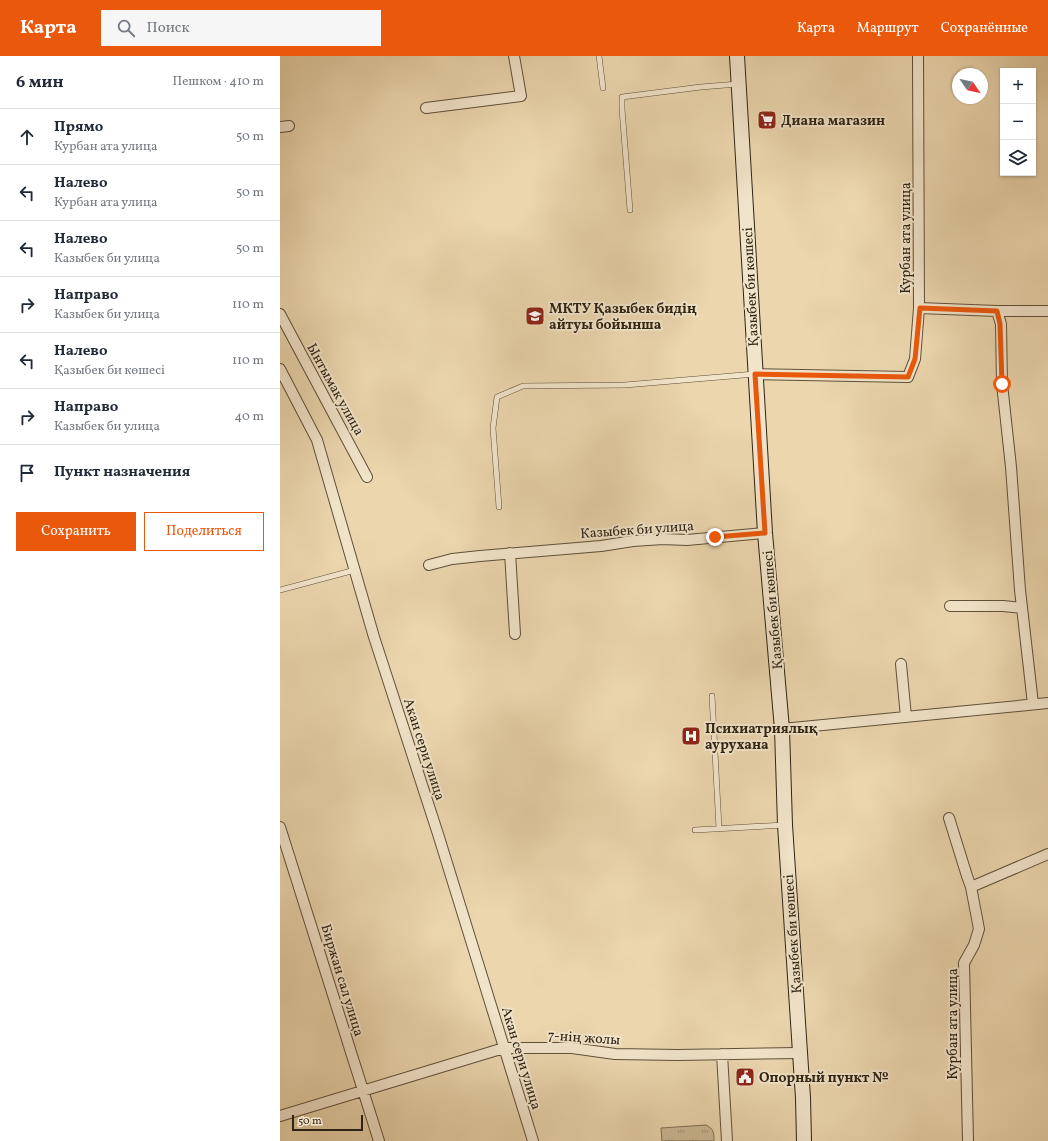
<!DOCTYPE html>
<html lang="ru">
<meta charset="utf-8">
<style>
body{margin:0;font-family:Vollkorn,serif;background:#f6f6f7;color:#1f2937}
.controls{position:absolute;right:12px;top:12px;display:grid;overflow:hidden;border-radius:0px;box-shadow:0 1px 3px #0004}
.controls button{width:36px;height:36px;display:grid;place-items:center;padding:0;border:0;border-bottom:1px solid #e0e1e3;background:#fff;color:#1f2937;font:20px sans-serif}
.compass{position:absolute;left:672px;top:12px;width:36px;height:36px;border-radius:50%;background:#fff;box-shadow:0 1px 3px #0004;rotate:124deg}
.scale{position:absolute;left:12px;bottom:10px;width:71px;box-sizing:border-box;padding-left:4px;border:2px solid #2f2414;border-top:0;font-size:11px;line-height:14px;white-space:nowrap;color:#2f2414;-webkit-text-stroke:3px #f2e4ca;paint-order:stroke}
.stop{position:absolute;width:12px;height:12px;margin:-9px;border:3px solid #ea580c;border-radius:50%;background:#fff}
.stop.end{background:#ea580c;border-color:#fff;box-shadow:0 1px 4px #0008}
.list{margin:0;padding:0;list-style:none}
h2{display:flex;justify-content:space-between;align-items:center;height:52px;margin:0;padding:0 16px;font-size:17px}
h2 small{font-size:13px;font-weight:400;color:#747a83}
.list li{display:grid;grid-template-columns:26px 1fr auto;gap:12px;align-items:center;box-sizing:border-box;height:56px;padding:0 16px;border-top:1px solid #e0e1e3}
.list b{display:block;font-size:15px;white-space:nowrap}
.list p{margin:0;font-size:13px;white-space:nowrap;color:#747a83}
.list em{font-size:13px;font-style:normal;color:#747a83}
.actions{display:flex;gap:8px;padding:12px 16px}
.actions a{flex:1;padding:9px 0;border:1px solid #ea580c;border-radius:0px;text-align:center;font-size:14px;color:#ea580c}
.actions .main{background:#ea580c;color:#fff}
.icon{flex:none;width:22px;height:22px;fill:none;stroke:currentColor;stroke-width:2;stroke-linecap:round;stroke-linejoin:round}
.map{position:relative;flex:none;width:768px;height:1085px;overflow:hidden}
header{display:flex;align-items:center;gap:24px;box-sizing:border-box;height:56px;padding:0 20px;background:#ea580c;color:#fff}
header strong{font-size:19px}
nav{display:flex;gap:22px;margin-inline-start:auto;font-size:14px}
.search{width:280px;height:36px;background:#f6f6f7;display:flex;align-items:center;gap:10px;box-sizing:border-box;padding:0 14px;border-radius:0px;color:#747a83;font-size:15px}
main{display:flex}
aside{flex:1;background:#fff}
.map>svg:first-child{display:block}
.grass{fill:url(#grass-tufts);stroke:#7d6e54}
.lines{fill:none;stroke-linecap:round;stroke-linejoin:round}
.service-casing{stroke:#5e503a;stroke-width:6}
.minor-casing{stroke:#5e503a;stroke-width:12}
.secondary-casing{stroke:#2f2414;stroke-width:16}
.service{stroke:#f2e4ca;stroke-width:5}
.minor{stroke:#f2e4ca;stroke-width:10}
.secondary{stroke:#f2e4ca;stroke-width:14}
.route{stroke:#ea580c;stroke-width:5}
.labels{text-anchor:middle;stroke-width:4;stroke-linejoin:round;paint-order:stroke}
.poi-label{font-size:14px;font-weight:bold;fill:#2f2414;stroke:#f2e4ca;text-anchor:start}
.street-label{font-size:14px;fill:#2f2414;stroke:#f2e4ca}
</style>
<header>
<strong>Карта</strong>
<div class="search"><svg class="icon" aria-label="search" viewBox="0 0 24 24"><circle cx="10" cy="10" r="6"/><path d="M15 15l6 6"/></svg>Поиск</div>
<nav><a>Карта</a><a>Маршрут</a><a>Сохранённые</a></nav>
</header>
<main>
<aside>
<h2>6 мин<small>Пешком · 410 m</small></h2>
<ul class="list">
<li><svg class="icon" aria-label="ahead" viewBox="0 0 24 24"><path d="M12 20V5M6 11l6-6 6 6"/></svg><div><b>Прямо</b><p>Курбан ата улица</p></div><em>50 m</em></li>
<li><svg class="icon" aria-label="left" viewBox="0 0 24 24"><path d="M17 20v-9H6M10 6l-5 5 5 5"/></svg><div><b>Налево</b><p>Курбан ата улица</p></div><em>50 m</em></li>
<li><svg class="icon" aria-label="left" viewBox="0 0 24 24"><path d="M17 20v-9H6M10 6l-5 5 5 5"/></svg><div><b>Налево</b><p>Казыбек би улица</p></div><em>50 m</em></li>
<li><svg class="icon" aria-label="right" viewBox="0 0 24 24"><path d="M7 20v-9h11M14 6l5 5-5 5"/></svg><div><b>Направо</b><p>Казыбек би улица</p></div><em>110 m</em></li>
<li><svg class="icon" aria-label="left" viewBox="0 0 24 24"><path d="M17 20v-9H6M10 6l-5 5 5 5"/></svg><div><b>Налево</b><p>Қазыбек би көшесі</p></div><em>110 m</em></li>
<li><svg class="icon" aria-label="right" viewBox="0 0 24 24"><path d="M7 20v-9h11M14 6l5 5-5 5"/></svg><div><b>Направо</b><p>Казыбек би улица</p></div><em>40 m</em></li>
<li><svg class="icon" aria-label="arrive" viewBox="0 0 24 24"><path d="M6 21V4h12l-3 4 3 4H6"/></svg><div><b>Пункт назначения</b></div></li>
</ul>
<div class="actions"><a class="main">Сохранить</a><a>Поделиться</a></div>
</aside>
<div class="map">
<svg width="768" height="1085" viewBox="0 0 768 1085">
<defs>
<pattern id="grass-tufts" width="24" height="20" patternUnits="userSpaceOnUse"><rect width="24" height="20" fill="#cbb894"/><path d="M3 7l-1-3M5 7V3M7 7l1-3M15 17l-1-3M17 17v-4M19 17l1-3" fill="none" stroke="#a59578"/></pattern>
</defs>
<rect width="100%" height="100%" fill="#ebd6ae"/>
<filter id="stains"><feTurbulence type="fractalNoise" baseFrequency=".005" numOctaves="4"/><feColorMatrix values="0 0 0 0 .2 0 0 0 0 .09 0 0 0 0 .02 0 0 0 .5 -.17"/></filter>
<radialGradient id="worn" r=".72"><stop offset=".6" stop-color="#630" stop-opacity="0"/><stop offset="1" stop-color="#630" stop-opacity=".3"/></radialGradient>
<path class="grass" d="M 426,1069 C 434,1073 434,1077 434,1085 L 382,1085 L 381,1072 Z"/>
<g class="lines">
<g class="service-casing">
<path id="service" d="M 319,0 L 323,32
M 350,154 L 342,53 L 342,41 L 421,31 L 458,28
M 219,451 L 213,372 L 217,341 L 243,330 L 345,329 L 475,318
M 0,534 L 75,514
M 432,640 L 439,772
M 415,774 L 504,769"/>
</g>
<g class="minor-casing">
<path id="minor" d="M 146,52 L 241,40 L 234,0
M 0,71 L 9,70
M 639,252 L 717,255 L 721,268 L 722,328 L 731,411 L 740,534 L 753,648
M 717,255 L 768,255
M 0,258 L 87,421
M 0,313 L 37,384 L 94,581 L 158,778 L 253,1085
M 475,318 L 628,321 L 635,303 L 639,252 L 638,0
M 230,497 L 235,578
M 149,509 L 172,503 L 200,500 L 321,490 L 353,485 L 383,483 L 407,484 L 485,477
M 670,550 L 723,550 L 742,552
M 621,608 L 626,661
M 502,673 L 768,647
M 669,762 L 687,820 L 691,831
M 0,771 L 99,1085
M 442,998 L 447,1085
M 0,1060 L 224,992 L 292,992 L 335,998 L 398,999 L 520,997
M 688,1085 L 684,907 L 694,889 L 699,873 L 691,831 L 768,798"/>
</g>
<g class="secondary-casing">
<path id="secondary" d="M 457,0 L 485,477 L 502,673 L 505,769 L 523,1042 L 524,1085"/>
</g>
<use href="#service" class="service"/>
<use href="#minor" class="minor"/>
<use href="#secondary" class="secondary"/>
</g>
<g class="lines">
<path class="route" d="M 435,481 L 485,477 L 475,318 L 628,321 L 635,303 L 640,252 L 717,255 L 720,268 L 722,328"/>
</g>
<defs>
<g id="supermarket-square" transform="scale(1)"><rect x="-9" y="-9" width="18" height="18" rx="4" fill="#8f2418" stroke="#f2e4ca"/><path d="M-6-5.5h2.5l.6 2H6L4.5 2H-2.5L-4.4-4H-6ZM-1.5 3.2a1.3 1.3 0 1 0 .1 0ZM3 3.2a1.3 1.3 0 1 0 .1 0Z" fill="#fff"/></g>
<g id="university-square" transform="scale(1)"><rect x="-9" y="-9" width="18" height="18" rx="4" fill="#8f2418" stroke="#f2e4ca"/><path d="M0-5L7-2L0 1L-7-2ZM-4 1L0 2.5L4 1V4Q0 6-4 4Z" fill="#fff"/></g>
<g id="hospital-square" transform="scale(1)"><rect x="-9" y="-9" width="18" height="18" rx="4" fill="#8f2418" stroke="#f2e4ca"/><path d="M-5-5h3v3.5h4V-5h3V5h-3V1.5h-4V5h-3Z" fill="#fff"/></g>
<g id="civic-square" transform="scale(1)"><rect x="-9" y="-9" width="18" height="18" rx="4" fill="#8f2418" stroke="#f2e4ca"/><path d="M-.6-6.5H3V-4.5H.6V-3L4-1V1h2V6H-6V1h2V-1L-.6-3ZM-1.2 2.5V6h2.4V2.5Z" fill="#fff"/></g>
</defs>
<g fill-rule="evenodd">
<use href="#supermarket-square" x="487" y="64"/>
<use href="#university-square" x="255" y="260"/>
<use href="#hospital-square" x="411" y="680"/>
<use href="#civic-square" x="465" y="1021"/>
</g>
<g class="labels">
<g class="poi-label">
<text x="501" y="69">Диана магазин</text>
<text x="269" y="257">МКТУ Қазыбек бидің<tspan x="269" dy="16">айтуы бойынша</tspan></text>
<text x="425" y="677">Психиатриялық<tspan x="425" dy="16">аурухана</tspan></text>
<text x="479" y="1026">Опорный пункт №</text>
</g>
<g class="street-label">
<text transform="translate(625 182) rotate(-90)" y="5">Курбан ата улица</text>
<text transform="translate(470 231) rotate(-93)" y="5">Қазыбек би көшесі</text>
<text transform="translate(56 333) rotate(61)" y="5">Ынтымак улица</text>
<text transform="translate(357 473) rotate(-4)" y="5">Казыбек би улица</text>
<text transform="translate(492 554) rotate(-95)" y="5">Қазыбек би көшесі</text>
<text transform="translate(145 693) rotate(72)" y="5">Акан сери улица</text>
<text transform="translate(512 878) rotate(-94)" y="5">Қазыбек би көшесі</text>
<text transform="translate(63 924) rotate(73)" y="5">Биржан сал улица</text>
<text transform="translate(672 968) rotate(-90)" y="5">Курбан ата улица</text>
<text transform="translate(304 981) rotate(4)" y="5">7-нің жолы</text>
<text transform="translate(242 1002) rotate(73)" y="5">Акан сери улица</text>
</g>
</g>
<rect width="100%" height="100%" filter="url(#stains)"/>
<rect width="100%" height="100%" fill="url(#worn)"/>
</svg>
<div class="controls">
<button>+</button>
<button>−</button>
<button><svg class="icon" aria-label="layers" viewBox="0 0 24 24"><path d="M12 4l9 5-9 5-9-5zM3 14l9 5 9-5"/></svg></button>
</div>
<svg class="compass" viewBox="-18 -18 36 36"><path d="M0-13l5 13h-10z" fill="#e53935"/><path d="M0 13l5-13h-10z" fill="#747a83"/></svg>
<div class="scale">50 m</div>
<div class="stop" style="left:722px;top:328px"></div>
<div class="stop end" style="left:435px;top:481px"></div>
</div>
</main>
